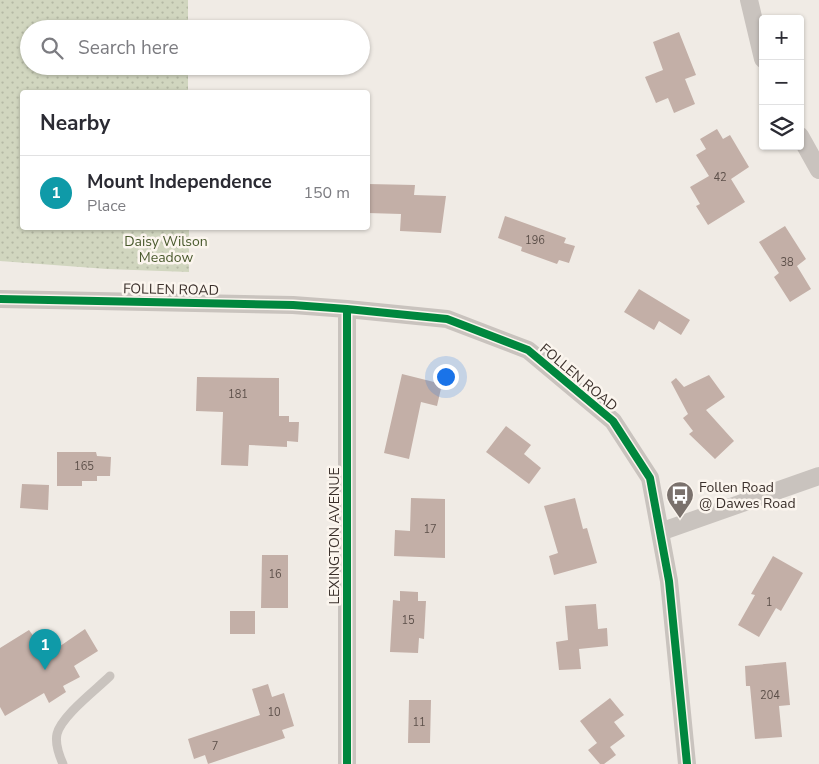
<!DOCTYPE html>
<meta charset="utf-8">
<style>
body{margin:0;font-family:"Nunito Sans",sans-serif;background:#f2f2f3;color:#2b2b33}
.controls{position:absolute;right:15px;top:15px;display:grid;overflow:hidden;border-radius:5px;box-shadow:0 1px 4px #0004}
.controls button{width:45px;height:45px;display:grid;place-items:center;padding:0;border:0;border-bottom:1px solid #e1e1e2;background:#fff;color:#2b2b33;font:25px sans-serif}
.you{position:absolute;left:445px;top:376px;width:18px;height:18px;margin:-12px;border:4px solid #fff;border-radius:50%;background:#1a73e8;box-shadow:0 0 0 8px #1a73e833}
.badge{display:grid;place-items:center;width:32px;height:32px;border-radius:50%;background:#7a716c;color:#fff;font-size:16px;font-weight:700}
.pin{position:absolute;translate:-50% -41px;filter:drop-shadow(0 1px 2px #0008)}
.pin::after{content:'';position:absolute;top:26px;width:18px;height:15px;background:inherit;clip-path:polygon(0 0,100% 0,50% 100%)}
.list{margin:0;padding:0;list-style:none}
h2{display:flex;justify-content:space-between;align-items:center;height:65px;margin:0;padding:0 20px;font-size:21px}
h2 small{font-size:16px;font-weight:400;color:#7c7c81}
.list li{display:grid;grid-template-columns:32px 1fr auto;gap:15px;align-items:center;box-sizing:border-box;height:75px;padding:0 20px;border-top:1px solid #e1e1e2}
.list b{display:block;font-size:19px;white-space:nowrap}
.list p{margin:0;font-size:16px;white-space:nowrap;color:#7c7c81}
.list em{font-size:16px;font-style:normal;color:#7c7c81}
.icon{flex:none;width:28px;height:28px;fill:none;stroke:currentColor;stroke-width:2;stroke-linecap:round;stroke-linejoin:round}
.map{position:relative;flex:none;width:819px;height:764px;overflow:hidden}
.search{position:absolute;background:#fff;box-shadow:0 1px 4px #0004;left:20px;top:20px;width:350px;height:55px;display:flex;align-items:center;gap:12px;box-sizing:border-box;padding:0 18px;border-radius:28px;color:#7c7c81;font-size:19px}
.panel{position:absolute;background:#fff;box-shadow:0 1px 4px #0004;left:20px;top:90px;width:350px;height:140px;border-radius:5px}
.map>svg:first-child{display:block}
.park{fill:url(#park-dots)}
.building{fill:#c3afa7}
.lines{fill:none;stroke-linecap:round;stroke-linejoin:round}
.service{stroke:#c9c3be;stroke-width:9}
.minor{stroke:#c9c3be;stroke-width:18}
.cycleway-casing{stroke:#fbf5ee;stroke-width:11}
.cycleway{stroke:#00873e;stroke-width:8}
.labels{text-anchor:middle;stroke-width:5;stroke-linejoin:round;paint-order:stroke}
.number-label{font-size:11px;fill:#5d504a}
.park-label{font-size:14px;fill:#4a5a2e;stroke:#fbf5ee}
.street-label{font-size:14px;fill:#3b302b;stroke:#fbf5ee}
.poi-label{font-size:14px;fill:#3b302b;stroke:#fbf5ee;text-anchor:start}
</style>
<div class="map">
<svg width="819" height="764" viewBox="0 0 819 764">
<defs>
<pattern id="park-dots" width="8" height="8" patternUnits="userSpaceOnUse" patternTransform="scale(1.25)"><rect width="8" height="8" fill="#d1d6bf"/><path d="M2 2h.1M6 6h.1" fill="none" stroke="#b4b8a4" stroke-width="1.8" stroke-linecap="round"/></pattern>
</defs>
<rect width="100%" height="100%" fill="#f0ebe5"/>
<path class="park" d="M 0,0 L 188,0 L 188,29 L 29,29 L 29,66 L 188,66 L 188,92 L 22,92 L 22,228 L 189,228 L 189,272 L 107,269 L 0,261 Z"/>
<path class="building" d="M 679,32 L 696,75 L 685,79 L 695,104 L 674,113 L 668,98 L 656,103 L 645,77 L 663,70 L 653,42 Z
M 717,129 L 723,139 L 730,135 L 749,167 L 731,179 L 745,202 L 708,225 L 696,206 L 700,204 L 690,187 L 709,176 L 696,155 L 706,149 L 700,139 Z
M 368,184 L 415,185 L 414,195 L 446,196 L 441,233 L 400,231 L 401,214 L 368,213 Z
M 505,216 L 566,238 L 564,243 L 575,246 L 569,263 L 559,260 L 557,264 L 521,251 L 522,247 L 498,238 Z
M 785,226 L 806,259 L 797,266 L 811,289 L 790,302 L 774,277 L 779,273 L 759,242 Z
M 639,289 L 690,320 L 681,335 L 659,321 L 654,330 L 624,312 Z
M 402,374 L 442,384 L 437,406 L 421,402 L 409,459 L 384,453 Z
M 709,375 L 725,397 L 706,410 L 734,441 L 715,459 L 689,434 L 693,431 L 683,418 L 688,414 L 671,382 L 676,378 L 684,387 Z
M 197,377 L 279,378 L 279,416 L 289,416 L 289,422 L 299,422 L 298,442 L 287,441 L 287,447 L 249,445 L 248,466 L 221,465 L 223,412 L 196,411 Z
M 506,426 L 531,445 L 524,454 L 541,468 L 529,484 L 486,452 Z
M 57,452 L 96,452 L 97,456 L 111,457 L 110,476 L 97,476 L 97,481 L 82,481 L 82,486 L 57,486 Z
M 22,484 L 49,485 L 48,510 L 20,508 Z
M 411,498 L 445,499 L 445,558 L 394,556 L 395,530 L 410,531 Z
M 575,498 L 583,529 L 587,528 L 597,563 L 554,575 L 549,556 L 558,553 L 544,506 Z
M 262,555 L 288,555 L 288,608 L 261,608 Z
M 773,556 L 803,573 L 781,611 L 776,608 L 759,637 L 738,625 L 755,595 L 751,594 Z
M 400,591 L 418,592 L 418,601 L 426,601 L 424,639 L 419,638 L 418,653 L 390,652 L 393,600 L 400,601 Z
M 596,604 L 598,629 L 607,628 L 608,646 L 579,649 L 581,669 L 559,670 L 556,642 L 568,640 L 565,606 Z
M 230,611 L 255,611 L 255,634 L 230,634 Z
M 85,629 L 98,651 L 74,666 L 80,677 L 63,686 L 66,692 L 49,703 L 44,693 L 5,716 L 0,707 L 0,648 L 29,630 L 47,655 Z
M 786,662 L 790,705 L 779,706 L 782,737 L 755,739 L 750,686 L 746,686 L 745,666 Z
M 268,684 L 272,697 L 284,693 L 294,726 L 282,730 L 285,738 L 208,764 L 205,755 L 194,759 L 188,739 L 260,715 L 252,689 Z
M 610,698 L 624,715 L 614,722 L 625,736 L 610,747 L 616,755 L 604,764 L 600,764 L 588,750 L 597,743 L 580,721 Z
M 409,700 L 431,700 L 430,743 L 408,743 Z"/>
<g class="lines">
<path class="service" d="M 63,764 C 59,755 55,743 57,734 C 61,716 97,689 110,676"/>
<path class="minor" d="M 749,0 L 763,59
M 800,136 L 819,170
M 0,299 L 293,305 L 347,309 L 447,319 L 528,350 L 613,421 L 650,478 L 669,581 L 687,764
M 347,309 L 347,764
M 660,532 L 819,476"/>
<g class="cycleway-casing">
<path id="cycleway" d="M 0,299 L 293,305 L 347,309 L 447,319 L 528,350 L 613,421 L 650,478 L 669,581 L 687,764
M 347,309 L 347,764"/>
</g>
<use href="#cycleway" class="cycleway"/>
</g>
<defs>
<g id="bus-pin" transform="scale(1.4375)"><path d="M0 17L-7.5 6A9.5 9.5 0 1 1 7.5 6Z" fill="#7a716c" stroke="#fbf5ee"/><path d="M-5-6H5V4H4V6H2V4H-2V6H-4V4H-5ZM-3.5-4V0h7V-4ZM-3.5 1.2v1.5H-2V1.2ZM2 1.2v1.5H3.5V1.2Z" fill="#fff"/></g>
</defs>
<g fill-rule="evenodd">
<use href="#bus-pin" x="680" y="495"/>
</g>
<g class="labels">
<g class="number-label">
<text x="720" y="181">42</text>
<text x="535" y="244">196</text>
<text x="787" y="266">38</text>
<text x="238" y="398">181</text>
<text x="84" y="470">165</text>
<text x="430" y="533">17</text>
<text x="275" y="578">16</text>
<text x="769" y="606">1</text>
<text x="408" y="624">15</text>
<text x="770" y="699">204</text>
<text x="274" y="716">10</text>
<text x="419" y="726">11</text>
<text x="215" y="750">7</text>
</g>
<g class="park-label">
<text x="166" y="246">Daisy Wilson<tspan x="166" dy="16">Meadow</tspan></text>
</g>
<g class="street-label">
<text transform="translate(171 289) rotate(1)" y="5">FOLLEN ROAD</text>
<text transform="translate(579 377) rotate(40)" y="5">FOLLEN ROAD</text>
<text transform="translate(334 536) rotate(-90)" y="5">LEXINGTON AVENUE</text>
</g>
<g class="poi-label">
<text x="699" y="492">Follen Road<tspan x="699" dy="16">@ Dawes Road</tspan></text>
</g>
</g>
</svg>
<div class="controls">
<button>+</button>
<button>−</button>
<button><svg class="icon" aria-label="layers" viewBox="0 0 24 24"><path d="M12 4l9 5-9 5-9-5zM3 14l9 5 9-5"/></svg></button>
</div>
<div class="you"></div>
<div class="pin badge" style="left:45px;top:670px;background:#0f9aa8">1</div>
<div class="search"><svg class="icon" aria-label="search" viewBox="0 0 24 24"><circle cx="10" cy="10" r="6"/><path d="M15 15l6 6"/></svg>Search here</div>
<section class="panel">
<h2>Nearby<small></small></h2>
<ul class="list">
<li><span class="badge" style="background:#0f9aa8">1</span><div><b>Mount Independence</b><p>Place</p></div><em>150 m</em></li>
</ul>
</section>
</div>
